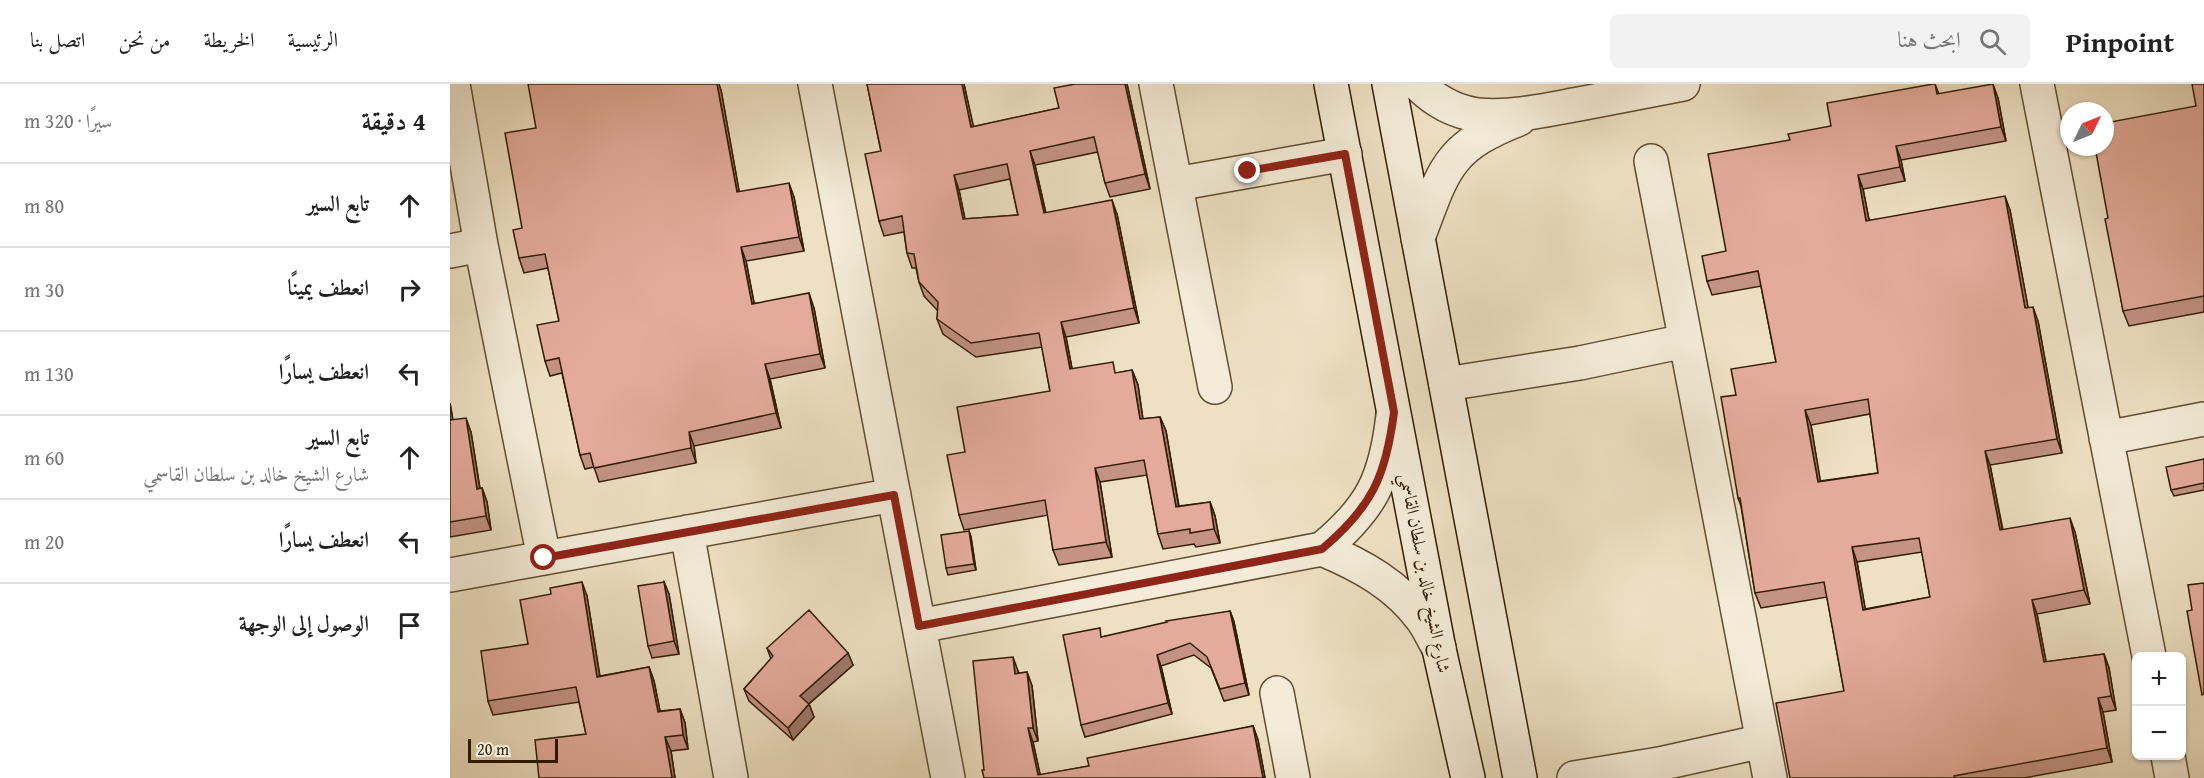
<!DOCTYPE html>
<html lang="ar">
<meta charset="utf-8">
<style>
body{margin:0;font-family:"Gentium Book Plus",Amiri,serif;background:#f2f2f2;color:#222;direction:rtl}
.controls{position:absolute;right:18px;bottom:18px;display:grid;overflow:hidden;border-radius:9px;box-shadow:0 2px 4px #0004}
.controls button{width:54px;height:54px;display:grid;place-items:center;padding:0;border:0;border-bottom:2px solid #e0e0e0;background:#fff;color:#222;font:30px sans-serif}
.compass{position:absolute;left:1610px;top:18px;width:54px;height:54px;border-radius:50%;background:#fff;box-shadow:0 2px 4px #0004;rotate:47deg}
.scale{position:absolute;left:18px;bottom:15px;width:90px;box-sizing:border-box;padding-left:6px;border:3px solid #311c01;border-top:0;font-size:16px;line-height:21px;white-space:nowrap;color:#311c01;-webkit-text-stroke:4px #f4ecd8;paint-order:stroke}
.stop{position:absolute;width:18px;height:18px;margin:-14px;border:4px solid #8f2418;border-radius:50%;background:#fff}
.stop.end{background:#8f2418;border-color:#fff;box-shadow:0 2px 6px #0008}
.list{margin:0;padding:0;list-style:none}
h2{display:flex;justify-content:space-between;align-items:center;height:78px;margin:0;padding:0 24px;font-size:26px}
h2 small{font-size:20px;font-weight:400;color:#767676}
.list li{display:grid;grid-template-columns:39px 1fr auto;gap:18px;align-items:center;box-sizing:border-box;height:84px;padding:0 24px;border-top:2px solid #e0e0e0}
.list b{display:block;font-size:22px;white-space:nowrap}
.list p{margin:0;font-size:20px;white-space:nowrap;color:#767676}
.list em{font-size:20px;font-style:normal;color:#767676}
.icon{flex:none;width:33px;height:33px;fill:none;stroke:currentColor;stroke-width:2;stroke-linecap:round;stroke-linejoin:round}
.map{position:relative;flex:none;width:1754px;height:694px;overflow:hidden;direction:ltr}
header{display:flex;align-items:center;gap:36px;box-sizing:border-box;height:84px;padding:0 30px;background:#fff;border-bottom:2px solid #e0e0e0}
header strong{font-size:28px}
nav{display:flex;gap:33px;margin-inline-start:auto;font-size:21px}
.search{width:420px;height:54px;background:#f2f2f2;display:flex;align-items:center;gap:15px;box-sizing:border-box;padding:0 21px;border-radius:9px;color:#767676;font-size:22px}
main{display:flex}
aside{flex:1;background:#fff}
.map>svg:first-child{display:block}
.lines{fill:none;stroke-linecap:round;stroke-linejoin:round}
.street-casing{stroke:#604d32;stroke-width:36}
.secondary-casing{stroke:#311c01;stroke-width:36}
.street{stroke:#f4ecd8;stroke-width:33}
.secondary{stroke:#f4ecd8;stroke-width:33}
.wall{fill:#c49385;stroke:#311c01;stroke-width:1.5;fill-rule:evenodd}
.shaded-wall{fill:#a0786c;stroke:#311c01;stroke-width:1.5}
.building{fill:#e4ab9b;stroke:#311c01;stroke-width:1.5;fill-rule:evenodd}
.route{stroke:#8f2418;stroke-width:8}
.labels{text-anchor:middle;stroke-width:4.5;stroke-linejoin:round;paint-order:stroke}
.street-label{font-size:18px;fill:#311c01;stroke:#f4ecd8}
</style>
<header>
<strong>Pinpoint</strong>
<div class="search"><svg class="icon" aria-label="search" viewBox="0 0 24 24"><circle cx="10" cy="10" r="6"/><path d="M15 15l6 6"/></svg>ابحث هنا</div>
<nav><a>الرئيسية</a><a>الخريطة</a><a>من نحن</a><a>اتصل بنا</a></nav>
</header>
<main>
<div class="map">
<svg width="1754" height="694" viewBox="0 0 1754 694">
<rect width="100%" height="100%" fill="#eee1c3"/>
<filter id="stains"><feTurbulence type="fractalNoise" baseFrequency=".00333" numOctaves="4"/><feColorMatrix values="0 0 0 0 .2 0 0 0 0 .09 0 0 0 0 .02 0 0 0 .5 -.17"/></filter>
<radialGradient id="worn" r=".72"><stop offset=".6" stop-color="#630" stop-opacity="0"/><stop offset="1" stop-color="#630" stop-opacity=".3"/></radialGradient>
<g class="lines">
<g class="street-casing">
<path id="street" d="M 3,0 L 31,161 L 94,474
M 365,0 L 498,694
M 706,0 L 765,303
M 968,0 C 984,16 1005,28 1028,31 C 1062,34 1096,26 1129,20 C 1164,13 1198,7 1233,0
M 1587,0 L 1699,572
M 1201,77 L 1320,694
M 726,100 L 895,70
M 968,154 C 994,85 997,63 1069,35
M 0,167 L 31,161
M 996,300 L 1130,279 L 1235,257
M 1656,354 L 1754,335
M 237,448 L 281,694
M 872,465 C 911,481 947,501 972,535 C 979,544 983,555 989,564
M 0,491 L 444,411
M 469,542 L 872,465 C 922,424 936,394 943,331
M 827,609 L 843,694
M 1718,672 L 1722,694
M 1124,694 L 1209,680 L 1313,657"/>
</g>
<g class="secondary-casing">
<path id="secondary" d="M 881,0 L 989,565 L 1018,694
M 939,0 L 1070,694"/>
</g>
<use href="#street" class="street"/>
<use href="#secondary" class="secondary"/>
</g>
<path class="wall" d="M 417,0 L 514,0 L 523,43 L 609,24 L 625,0 L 677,0 L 700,105 L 660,113 L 655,99 L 648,68 L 585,81 L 596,129 L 667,130 L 689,239 L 616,253 L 622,285 L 667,289 L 682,286 L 688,301 L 693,335 L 710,333 L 716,347 L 729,422 L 760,418 L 765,432 L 770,459 L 746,463 L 744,460 L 713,465 L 708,450 L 697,391 L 650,398 L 662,473 L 609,481 L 603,466 L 598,431 L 514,446 L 509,431 L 515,368 L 600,307 L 592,263 L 526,273 L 493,250 L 487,235 L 488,227 L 474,212 L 469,198 L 466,184 L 462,184 L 457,169 L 454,148 L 434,152 L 429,137 L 431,67 ZM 560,95 L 568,131 L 515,135 L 509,106 Z
M 1485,0 L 1489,10 L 1548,14 L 1556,57 L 1451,76 L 1455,97 L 1413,105 L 1419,136 L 1560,126 L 1578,224 L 1588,237 L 1612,369 L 1540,381 L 1553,446 L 1625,448 L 1640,520 L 1587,530 L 1596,578 L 1654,570 L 1659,584 L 1666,626 L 1653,628 L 1662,678 L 1574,694 L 1340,694 L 1394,607 L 1377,513 L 1311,524 L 1305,509 L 1291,422 L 1288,414 L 1286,311 L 1326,278 L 1311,202 L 1262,211 L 1257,197 L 1276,167 L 1340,56 L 1381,42 ZM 1420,330 L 1428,389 L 1370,397 L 1361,341 ZM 1472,468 L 1480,513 L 1415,525 L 1407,478 Z
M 1754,0 L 1754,228 L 1679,242 L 1673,227 L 1658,134 L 1746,22 Z
M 271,6 L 289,108 L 344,113 L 354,167 L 296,177 L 304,219 L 364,224 L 375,284 L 320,295 L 331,344 L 244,362 L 246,379 L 149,398 L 144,383 L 135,385 L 130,371 L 112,289 L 100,292 L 95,277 L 109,237 L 98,184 L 74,189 L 69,174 L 86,44 Z
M 0,319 L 3,336 L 21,348 L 30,404 L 32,404 L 37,418 L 41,446 L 0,453 Z
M 1754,375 L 1754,406 L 1724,412 L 1721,406 Z
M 519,447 L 521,453 L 526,486 L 498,491 L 496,484 Z
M 214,498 L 219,510 L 229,570 L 202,574 L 198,562 Z
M 137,512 L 150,592 L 199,583 L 204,597 L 210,627 L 230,625 L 235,639 L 238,665 L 221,667 L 225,694 L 89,694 L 136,650 L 129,618 L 43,631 L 38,617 L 78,560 Z
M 780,527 L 784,538 L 799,611 L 774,617 L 761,584 L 744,571 L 711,582 L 722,630 L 635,653 L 631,641 L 653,553 Z
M 317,564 L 398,569 L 403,581 L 359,620 L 364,633 L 343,656 L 299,617 L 294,605 L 321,575 Z
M 568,587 L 569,589 L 577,588 L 582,602 L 588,657 L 583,658 L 590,691 L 639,682 L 803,642 L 808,656 L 815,694 L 534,694 L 534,686 Z"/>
<path class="shaded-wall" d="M 267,0 L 269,0 L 271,6 L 292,123 L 287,108 Z
M 512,0 L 514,0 L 527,58 L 521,43 Z
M 675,0 L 677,0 L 700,105 L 695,90 Z
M 1543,0 L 1548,14 L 1556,57 L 1551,43 Z
M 1446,62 L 1451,76 L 1455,97 L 1450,83 Z
M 580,67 L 585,81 L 599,144 L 594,129 Z
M 504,91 L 509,106 L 518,150 L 513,135 Z
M 1408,91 L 1413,105 L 1422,151 L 1416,137 Z
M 339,99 L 344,113 L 354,167 L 349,153 Z
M 1555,112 L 1560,126 L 1581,239 L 1575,224 Z
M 662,116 L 667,130 L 689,239 L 684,224 Z
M 291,163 L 296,177 L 307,234 L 302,220 Z
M 359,209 L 364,224 L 375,284 L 370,270 Z
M 1583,223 L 1588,237 L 1612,369 L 1607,355 Z
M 611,238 L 616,253 L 625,300 L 620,285 Z
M 315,280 L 320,295 L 331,344 L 326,329 Z
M 682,286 L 688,301 L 695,350 L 690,335 Z
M 0,319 L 5,350 L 0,334 Z
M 1355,326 L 1361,341 L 1373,412 L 1368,398 Z
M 710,333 L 716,347 L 731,437 L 726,423 Z
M 16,334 L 21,348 L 32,419 L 27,405 Z
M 239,348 L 244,362 L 246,379 L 241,364 Z
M 1535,367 L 1540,381 L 1555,460 L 1550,446 Z
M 645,384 L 650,398 L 662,473 L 656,458 Z
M 32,404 L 37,418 L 41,446 L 36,432 Z
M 760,418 L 765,432 L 770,459 L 764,445 Z
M 1620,434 L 1625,448 L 1640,520 L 1634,506 Z
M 519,447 L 521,453 L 526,486 L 524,480 Z
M 1402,463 L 1407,478 L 1418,540 L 1413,526 Z
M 132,498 L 137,512 L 152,607 L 147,593 Z
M 214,498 L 219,510 L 229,570 L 224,557 Z
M 1582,516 L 1587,530 L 1599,592 L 1594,578 Z
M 780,527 L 784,538 L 799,611 L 795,599 Z
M 398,569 L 403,581 L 354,624 L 350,612 Z
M 1654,570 L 1659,584 L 1666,626 L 1661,612 Z
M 707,571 L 711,582 L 722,630 L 718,619 Z
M 563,573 L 568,587 L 570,603 L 565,590 Z
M 199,583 L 204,597 L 213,642 L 208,628 Z
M 577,588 L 582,602 L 588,657 L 583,644 Z
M 1648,614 L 1653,628 L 1662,678 L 1657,664 Z
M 359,620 L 364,633 L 343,656 L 338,644 Z
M 230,625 L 235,639 L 238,665 L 233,651 Z
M 803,642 L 808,656 L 815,694 L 813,694 Z
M 578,644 L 583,658 L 591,694 L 589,694 Z
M 215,653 L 221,667 L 225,694 L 222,694 Z"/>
<path class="building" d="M 78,0 L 267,0 L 287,108 L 339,99 L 349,153 L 291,163 L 302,220 L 359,209 L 370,270 L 315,280 L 326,329 L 239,348 L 241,364 L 144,384 L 140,369 L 130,371 L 109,274 L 95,277 L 87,241 L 109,237 L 95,170 L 69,174 L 63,146 L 72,144 L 55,49 L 86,44 Z
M 417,0 L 512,0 L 521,43 L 609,24 L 604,4 L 625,0 L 675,0 L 695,90 L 655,99 L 644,53 L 580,67 L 594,129 L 662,116 L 684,224 L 611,238 L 620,285 L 663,278 L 665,289 L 682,286 L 690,335 L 710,333 L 726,423 L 760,418 L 764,445 L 740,449 L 740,445 L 708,450 L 694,376 L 645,384 L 656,458 L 603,466 L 595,416 L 509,431 L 497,371 L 515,368 L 507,323 L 600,307 L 589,249 L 521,259 L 487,235 L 488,218 L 469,198 L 464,170 L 457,169 L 452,132 L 429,137 L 415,70 L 431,67 ZM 557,80 L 568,131 L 513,135 L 504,91 Z
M 1483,0 L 1485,0 L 1487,10 L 1543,0 L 1551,43 L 1446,62 L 1450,83 L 1408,91 L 1416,137 L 1555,112 L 1575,224 L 1583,223 L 1607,355 L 1535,367 L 1550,446 L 1620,434 L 1634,506 L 1582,516 L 1594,578 L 1654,570 L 1661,612 L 1648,614 L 1657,664 L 1504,692 L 1504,694 L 1340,694 L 1326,619 L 1394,607 L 1374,498 L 1305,509 L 1290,414 L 1288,414 L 1271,313 L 1286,311 L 1281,285 L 1326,278 L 1308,187 L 1257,197 L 1252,172 L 1276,167 L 1258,70 L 1340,56 L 1338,50 L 1381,42 L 1377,19 ZM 1418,315 L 1428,389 L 1368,398 L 1355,326 ZM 1469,454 L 1480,513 L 1413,526 L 1402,463 Z
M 1742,0 L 1754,0 L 1754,212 L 1673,227 L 1655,135 L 1658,134 L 1645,63 L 1655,63 L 1655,39 L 1746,22 Z
M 0,334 L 0,336 L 16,334 L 27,405 L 32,404 L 36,432 L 0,438 Z
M 1754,375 L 1754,399 L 1721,406 L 1716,383 Z
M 519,447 L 524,480 L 496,484 L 491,451 Z
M 132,498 L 147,593 L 199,583 L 208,628 L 230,625 L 233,651 L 215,653 L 222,694 L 89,694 L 85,656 L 136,650 L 126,603 L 38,617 L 31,567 L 78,560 L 70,516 L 101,510 L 100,504 Z
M 214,498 L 224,557 L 198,562 L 188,502 Z
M 1754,499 L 1754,610 L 1752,611 L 1737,527 L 1742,526 L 1738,501 Z
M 359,526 L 398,569 L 350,612 L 359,620 L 338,644 L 294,605 L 323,572 L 317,564 Z
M 780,527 L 795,599 L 770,605 L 757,573 L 740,559 L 707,571 L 718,619 L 631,641 L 613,551 L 650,544 L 651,553 L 717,538 L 716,537 Z
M 563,573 L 565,590 L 577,588 L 583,644 L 578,644 L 588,691 L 639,682 L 637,674 L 803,642 L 813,694 L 534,694 L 532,686 L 534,686 L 523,577 Z"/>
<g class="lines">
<path class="route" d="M 94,474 L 444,411 L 469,542 L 872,465 C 922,423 936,392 944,328 L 895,70 L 798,87"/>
</g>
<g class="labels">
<g class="street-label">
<text transform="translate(975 489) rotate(79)" y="6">شارع الشيخ خالد بن سلطان القاسمي</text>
</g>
</g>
<rect width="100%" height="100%" filter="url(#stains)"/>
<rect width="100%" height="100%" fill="url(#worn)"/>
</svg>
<div class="controls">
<button>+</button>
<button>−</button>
</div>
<svg class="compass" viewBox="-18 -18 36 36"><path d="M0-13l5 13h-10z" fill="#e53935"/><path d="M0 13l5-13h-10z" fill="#767676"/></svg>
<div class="scale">20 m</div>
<div class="stop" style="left:94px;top:474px"></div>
<div class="stop end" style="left:798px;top:87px"></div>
</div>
<aside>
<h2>4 دقيقة<small>سيرًا · 320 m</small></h2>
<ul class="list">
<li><svg class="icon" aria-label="ahead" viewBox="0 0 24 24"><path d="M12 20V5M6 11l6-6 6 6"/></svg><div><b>تابع السير</b></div><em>80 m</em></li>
<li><svg class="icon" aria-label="right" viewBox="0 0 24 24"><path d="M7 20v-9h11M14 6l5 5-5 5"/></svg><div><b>انعطف يمينًا</b></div><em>30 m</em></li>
<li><svg class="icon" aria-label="left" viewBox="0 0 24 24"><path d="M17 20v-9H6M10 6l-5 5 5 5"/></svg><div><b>انعطف يسارًا</b></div><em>130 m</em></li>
<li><svg class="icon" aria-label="ahead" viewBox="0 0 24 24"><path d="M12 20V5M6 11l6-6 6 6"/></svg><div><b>تابع السير</b><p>شارع الشيخ خالد بن سلطان القاسمي</p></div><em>60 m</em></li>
<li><svg class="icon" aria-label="left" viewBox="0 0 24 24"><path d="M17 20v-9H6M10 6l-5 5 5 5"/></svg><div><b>انعطف يسارًا</b></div><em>20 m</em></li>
<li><svg class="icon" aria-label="arrive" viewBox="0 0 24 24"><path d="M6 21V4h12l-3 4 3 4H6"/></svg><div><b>الوصول إلى الوجهة</b></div></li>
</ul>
</aside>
</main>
